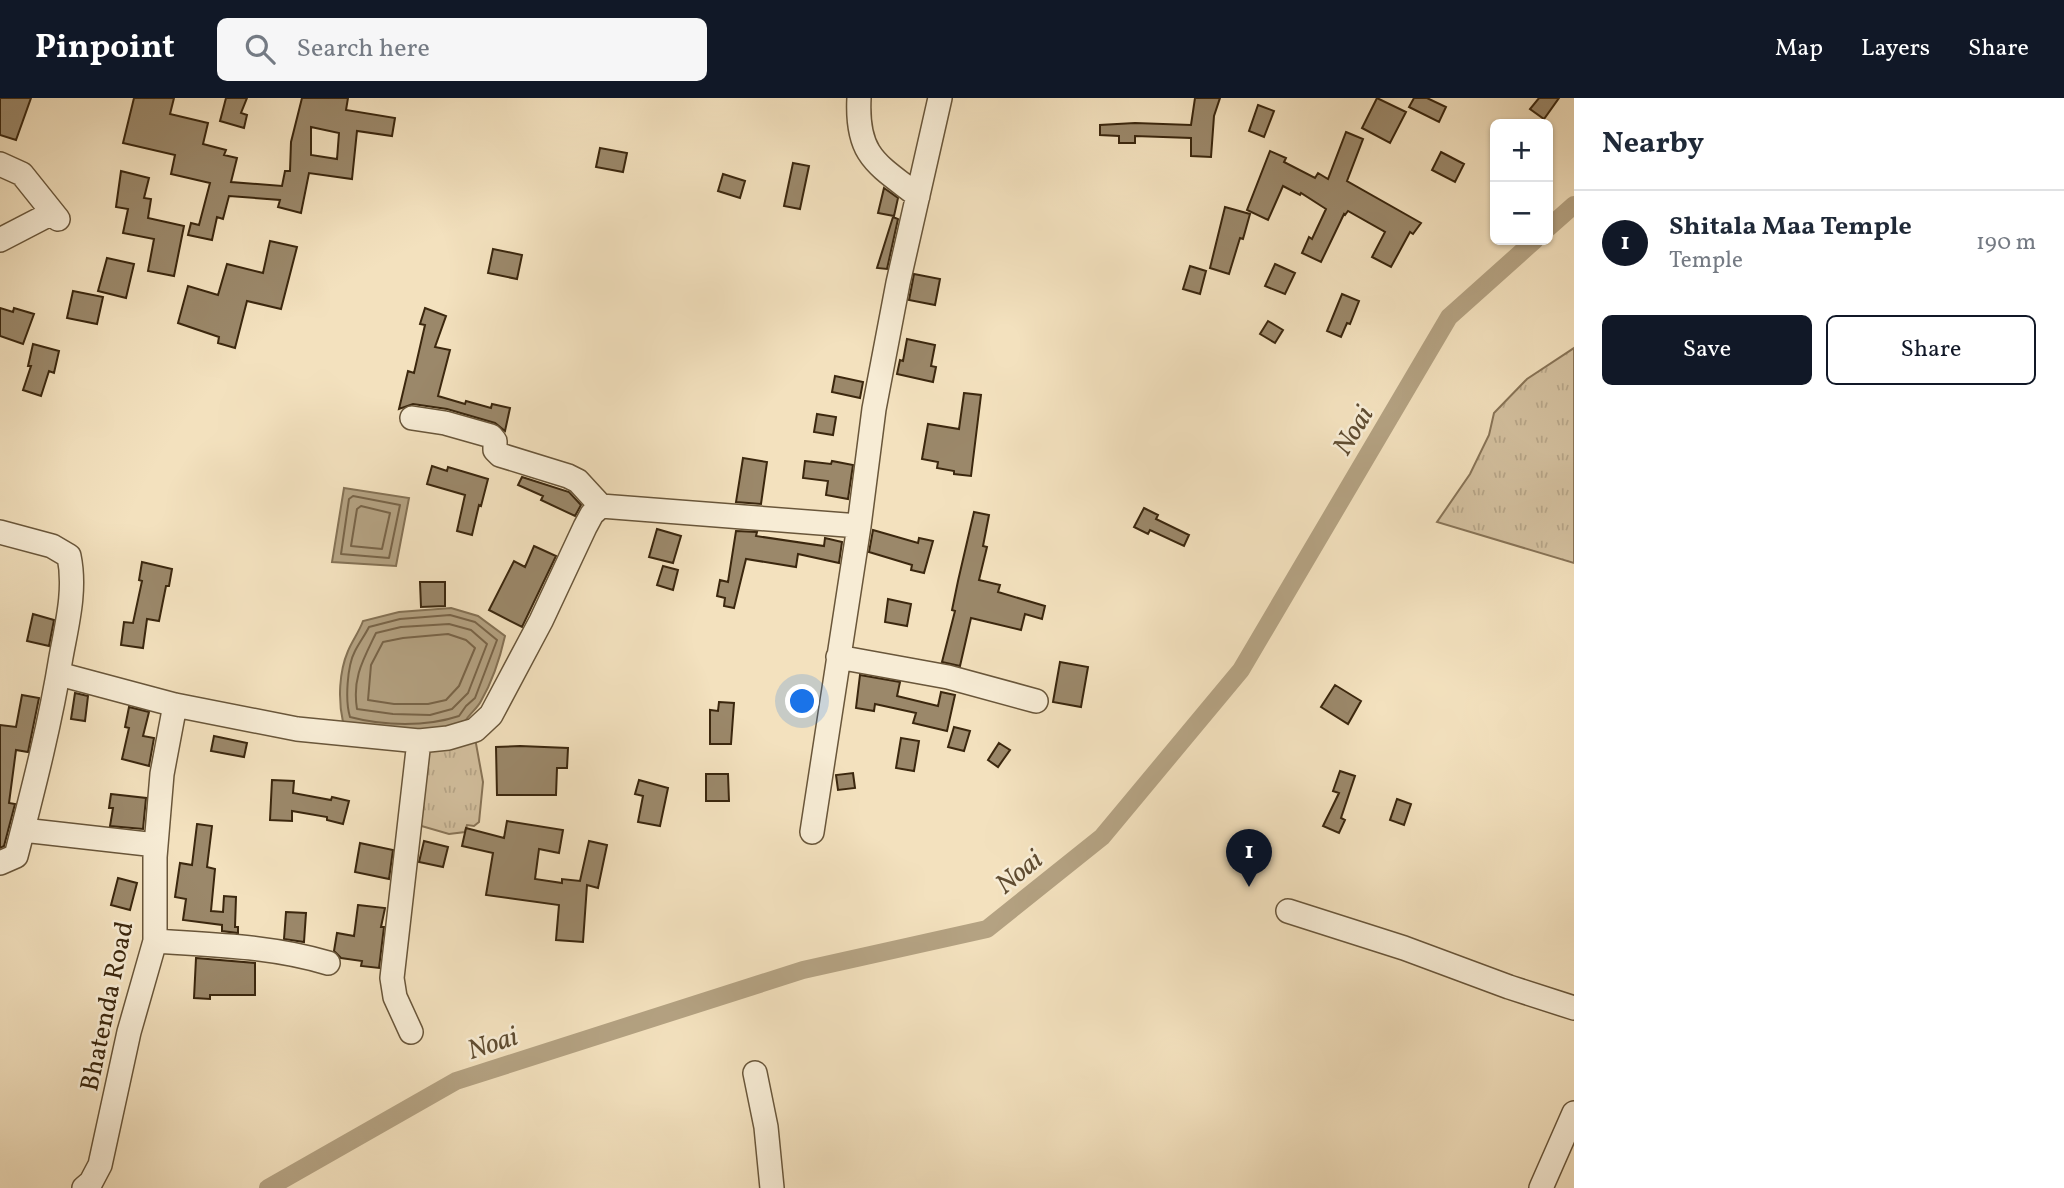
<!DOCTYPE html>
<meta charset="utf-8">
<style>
body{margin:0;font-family:Vollkorn,serif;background:#f6f6f7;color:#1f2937}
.controls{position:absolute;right:21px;top:21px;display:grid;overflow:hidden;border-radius:10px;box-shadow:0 2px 5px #0004}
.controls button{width:63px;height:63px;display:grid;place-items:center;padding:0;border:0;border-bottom:2px solid #e0e1e3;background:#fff;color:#1f2937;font:35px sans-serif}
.you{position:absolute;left:803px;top:604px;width:24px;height:24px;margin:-18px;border:5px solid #fff;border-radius:50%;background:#1a73e8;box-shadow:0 0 0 10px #1a73e833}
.badge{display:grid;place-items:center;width:46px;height:46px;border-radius:50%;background:#111827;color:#fff;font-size:23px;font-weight:700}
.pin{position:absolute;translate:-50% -58px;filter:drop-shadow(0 2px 4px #0008)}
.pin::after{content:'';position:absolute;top:37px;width:24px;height:21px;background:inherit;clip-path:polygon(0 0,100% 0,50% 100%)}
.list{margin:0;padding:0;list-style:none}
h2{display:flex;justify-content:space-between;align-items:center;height:91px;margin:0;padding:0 28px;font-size:30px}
h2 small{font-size:23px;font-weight:400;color:#747a83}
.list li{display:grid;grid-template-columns:46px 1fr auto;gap:21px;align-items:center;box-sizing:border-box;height:105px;padding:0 28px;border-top:2px solid #e0e1e3}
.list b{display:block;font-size:26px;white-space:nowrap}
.list p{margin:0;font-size:23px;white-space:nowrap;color:#747a83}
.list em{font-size:23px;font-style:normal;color:#747a83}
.actions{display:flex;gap:14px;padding:21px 28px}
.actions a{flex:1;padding:16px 0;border:2px solid #111827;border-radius:10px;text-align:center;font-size:24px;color:#111827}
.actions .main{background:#111827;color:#fff}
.icon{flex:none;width:38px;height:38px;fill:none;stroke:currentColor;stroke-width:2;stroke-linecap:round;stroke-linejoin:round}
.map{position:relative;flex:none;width:1574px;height:1090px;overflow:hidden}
header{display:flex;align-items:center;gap:42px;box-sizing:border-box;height:98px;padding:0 35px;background:#111827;color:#fff}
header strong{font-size:33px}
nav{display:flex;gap:38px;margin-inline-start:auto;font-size:24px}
.search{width:490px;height:63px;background:#f6f6f7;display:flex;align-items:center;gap:18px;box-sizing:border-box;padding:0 24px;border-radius:10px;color:#747a83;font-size:26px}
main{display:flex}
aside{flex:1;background:#fff}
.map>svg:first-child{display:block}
.park{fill:url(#park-tufts);stroke:#887457;stroke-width:2}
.water{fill:#b4a282;stroke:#847154;stroke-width:2}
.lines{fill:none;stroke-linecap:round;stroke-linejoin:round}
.shore{stroke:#786448;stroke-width:2}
.canal{stroke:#b4a282;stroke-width:18}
.building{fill:#9b886a;stroke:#3b270e;stroke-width:2;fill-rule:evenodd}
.minor-casing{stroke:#69563a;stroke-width:26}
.minor{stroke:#f7ecd5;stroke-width:23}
.labels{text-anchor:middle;stroke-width:5;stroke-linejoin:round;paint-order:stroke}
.street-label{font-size:26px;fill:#3b270e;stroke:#f7ecd5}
.water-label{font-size:28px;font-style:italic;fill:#5f4c31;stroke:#f7ecd5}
</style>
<header>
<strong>Pinpoint</strong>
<div class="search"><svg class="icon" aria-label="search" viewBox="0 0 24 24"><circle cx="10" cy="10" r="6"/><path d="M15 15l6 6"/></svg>Search here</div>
<nav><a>Map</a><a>Layers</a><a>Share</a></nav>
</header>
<main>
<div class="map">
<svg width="1574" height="1090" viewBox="0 0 1574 1090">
<defs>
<pattern id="park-tufts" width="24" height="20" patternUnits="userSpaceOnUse" patternTransform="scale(1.75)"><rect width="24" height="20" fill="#d4c1a0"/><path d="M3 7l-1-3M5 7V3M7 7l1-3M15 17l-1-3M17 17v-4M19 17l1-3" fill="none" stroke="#b7a689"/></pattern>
</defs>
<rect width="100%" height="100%" fill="#f3e1be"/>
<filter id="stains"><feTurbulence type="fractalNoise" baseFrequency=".00286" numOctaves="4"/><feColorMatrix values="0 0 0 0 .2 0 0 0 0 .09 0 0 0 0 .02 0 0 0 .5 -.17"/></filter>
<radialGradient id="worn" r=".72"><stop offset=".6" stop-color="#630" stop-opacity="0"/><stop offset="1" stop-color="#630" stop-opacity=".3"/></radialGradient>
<path class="park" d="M 1574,250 L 1574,465 L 1437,424 L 1470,376 L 1489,337 L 1494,315 L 1527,281 Z
M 475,640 L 483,684 L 479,724 L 474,728 L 467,727 L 465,734 L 449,736 L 418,727 L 425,648 Z"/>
<path class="water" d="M 344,390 L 409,400 L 396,468 L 332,464 Z
M 451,510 L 478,518 L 505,538 C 500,560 492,584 481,603 C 477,611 469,616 464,625 L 432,633 L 350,627 L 343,624 C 338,602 339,574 348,553 C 352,543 359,534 363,523 L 399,514 Z"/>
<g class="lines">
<path class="shore" d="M 353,398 L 400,407 L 389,460 L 341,456 L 349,401 Z
M 361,408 L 390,415 L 382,451 L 351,448 L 357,411 Z
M 450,517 L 475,524 L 497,542 L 475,600 L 466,608 L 459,618 C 426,629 384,628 350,619 C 345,603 347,568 355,553 C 359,545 365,537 369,529 L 400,521 Z
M 449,526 L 471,532 L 487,546 L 468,595 L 452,611 L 430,617 L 393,616 L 357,611 C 352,580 363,562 376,535 L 401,529 Z
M 448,536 L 466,542 L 475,550 L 459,588 L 446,602 L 428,606 L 394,606 L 368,602 L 371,567 L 383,544 L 403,540 Z"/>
<path class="canal" d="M 1548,130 L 1574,107
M 268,1090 L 456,983 L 803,872 L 987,831 L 1102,739 L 1241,572 L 1449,219 L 1535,142"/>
</g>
<path class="building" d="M 0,0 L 31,0 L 16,42 L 0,37 Z
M 134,0 L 174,0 L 170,16 L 208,25 L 203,46 L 226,52 L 224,57 L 237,60 L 231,84 L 282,88 L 285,73 L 290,73 L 291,44 L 302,0 L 348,0 L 346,12 L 395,20 L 392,38 L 357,33 L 352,81 L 309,75 L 301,115 L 278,109 L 280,102 L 229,98 L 223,121 L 217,119 L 212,142 L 188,137 L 191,125 L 199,127 L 210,85 L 171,76 L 175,57 L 123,45 ZM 311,29 L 339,35 L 337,61 L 311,57 Z
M 226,0 L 247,0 L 241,15 L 247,17 L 244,30 L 220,23 Z
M 1195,0 L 1220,0 L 1214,18 L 1211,59 L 1191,58 L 1191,40 L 1135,38 L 1135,45 L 1119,45 L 1119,38 L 1100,37 L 1100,27 L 1135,25 L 1191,27 Z
M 1377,0 L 1406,14 L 1390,45 L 1362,30 Z
M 1414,0 L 1427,0 L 1446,9 L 1439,24 L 1409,9 Z
M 1539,0 L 1559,0 L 1544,21 L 1530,11 Z
M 1258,7 L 1274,13 L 1264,39 L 1249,33 Z
M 1346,34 L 1363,41 L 1347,83 L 1421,125 L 1413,136 L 1410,134 L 1391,169 L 1372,159 L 1385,134 L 1348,113 L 1345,117 L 1344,116 L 1321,164 L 1302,155 L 1309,139 L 1312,141 L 1326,111 L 1301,95 L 1300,97 L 1283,88 L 1268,122 L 1247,112 L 1270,53 L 1286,60 L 1284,64 L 1315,80 L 1318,75 L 1328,81 Z
M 600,50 L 627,55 L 623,74 L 596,69 Z
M 1441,54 L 1464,66 L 1455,84 L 1432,72 Z
M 793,65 L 809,68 L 800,111 L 784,108 Z
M 121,73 L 149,80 L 144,100 L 151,101 L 148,120 L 184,128 L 174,178 L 148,173 L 154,141 L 123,135 L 128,111 L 116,109 Z
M 723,76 L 745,83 L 740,100 L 718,93 Z
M 884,90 L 898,100 L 894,118 L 878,115 Z
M 1225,109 L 1250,116 L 1243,141 L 1240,140 L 1229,176 L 1210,170 Z
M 893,119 L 898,121 L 887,171 L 877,170 Z
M 270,143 L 297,149 L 281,211 L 247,203 L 235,250 L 218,245 L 219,239 L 178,225 L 188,188 L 218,197 L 227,166 L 263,175 Z
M 493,151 L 522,157 L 517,181 L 488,175 Z
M 107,160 L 134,166 L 126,200 L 98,193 Z
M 1275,166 L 1295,175 L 1285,196 L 1265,188 Z
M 1190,168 L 1206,173 L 1200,196 L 1183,191 Z
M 914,176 L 940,181 L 935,207 L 909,202 Z
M 73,193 L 103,199 L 97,226 L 67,220 Z
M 1342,196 L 1359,203 L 1350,226 L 1347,225 L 1341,239 L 1327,233 Z
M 0,210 L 13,214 L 14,210 L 34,216 L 23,246 L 0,238 Z
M 425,210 L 446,218 L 435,249 L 450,252 L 438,298 L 465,306 L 466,303 L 491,310 L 492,306 L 510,310 L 505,333 L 495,325 L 447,311 L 413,306 L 399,311 L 408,273 L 414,275 L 425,227 L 420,226 Z
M 1268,223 L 1283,232 L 1275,245 L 1260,236 Z
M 907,241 L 935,247 L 931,268 L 936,269 L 933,284 L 897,276 L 900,262 L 903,263 Z
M 33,246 L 59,253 L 54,275 L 49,273 L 41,298 L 23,292 L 31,268 L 28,268 Z
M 835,278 L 863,284 L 860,300 L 832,294 Z
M 964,295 L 981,297 L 971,378 L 954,376 L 954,373 L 937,370 L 938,364 L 922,361 L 928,326 L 959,331 Z
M 817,316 L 836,319 L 833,337 L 814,334 Z
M 743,360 L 767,364 L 761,406 L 736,404 Z
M 805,363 L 831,366 L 832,363 L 853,367 L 848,401 L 826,397 L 828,383 L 803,380 Z
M 432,368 L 447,373 L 448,369 L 488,381 L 481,408 L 479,407 L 472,437 L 457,433 L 465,397 L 427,386 Z
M 522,379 L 569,394 L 581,407 L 575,418 L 541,402 L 543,398 L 518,387 Z
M 1144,410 L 1158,417 L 1156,421 L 1189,437 L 1184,448 L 1150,432 L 1148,436 L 1134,429 Z
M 974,414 L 989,417 L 983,448 L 987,449 L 979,482 L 1000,487 L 998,494 L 1045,508 L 1042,521 L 1025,516 L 1021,532 L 971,520 L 960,568 L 942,564 L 955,513 L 952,512 L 958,483 Z
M 657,431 L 681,438 L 673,465 L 649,459 Z
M 873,432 L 918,445 L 919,440 L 933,443 L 924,475 L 911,472 L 912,467 L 869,454 Z
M 736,433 L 757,434 L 756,438 L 824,448 L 825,440 L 842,444 L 839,465 L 798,456 L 796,469 L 746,461 L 734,510 L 724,508 L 725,500 L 717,498 L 720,482 L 728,484 Z
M 534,448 L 556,458 L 522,529 L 489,512 L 514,463 L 525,469 Z
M 142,464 L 172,471 L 169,488 L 166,488 L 159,523 L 147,521 L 143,550 L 121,547 L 124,524 L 133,525 L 142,483 L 139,482 Z
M 663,468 L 678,472 L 673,492 L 657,487 Z
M 420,484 L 445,484 L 445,508 L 421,509 Z
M 888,501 L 911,506 L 907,528 L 885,524 Z
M 33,516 L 54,522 L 49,548 L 27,543 Z
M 1060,564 L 1088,569 L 1081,609 L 1053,604 Z
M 860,577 L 900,584 L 897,598 L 938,608 L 941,594 L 955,597 L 947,633 L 913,625 L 916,615 L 875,606 L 874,613 L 856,610 Z
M 1335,587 L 1361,603 L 1348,626 L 1321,609 Z
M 75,595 L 88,598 L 85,623 L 71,621 Z
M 22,597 L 39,600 L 28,654 L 16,652 L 9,705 L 15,706 L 4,748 L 0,750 L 0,627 L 16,629 Z
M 719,604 L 734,605 L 731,646 L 710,646 L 710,612 L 718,613 Z
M 129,609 L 149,614 L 143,638 L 154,640 L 149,668 L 122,661 L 129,630 L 125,629 Z
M 954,629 L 970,633 L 964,653 L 948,649 Z
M 214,638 L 247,645 L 244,659 L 211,653 Z
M 901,640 L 919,643 L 914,673 L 896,670 Z
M 999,645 L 1010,652 L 998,669 L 988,662 Z
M 520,648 L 568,650 L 567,670 L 557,670 L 556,697 L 497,697 L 496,649 Z
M 1340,673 L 1355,678 L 1341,720 L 1345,722 L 1339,735 L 1323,728 L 1339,695 L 1333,693 Z
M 853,675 L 855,690 L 838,692 L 836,677 Z
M 706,676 L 728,676 L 729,703 L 706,703 Z
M 272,682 L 294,683 L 293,695 L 331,702 L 332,699 L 349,703 L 343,726 L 327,722 L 327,719 L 292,713 L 292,723 L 270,722 Z
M 639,682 L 668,690 L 660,728 L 638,724 L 643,698 L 635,696 Z
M 111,696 L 146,700 L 143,731 L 110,728 L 113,710 L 109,710 Z
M 1397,701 L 1411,706 L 1404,727 L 1390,722 Z
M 507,723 L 563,732 L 559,755 L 539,751 L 535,781 L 562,785 L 562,781 L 580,783 L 589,743 L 607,747 L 598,790 L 587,787 L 583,844 L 556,842 L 559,807 L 486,797 L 493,755 L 462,748 L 466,730 L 504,740 Z
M 197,726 L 212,728 L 207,769 L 215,771 L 211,813 L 223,814 L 224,798 L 236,799 L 235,829 L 238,829 L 238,835 L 222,833 L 222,827 L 183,822 L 186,801 L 175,799 L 180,765 L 192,767 Z
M 424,743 L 448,749 L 443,769 L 419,764 Z
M 360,745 L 393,752 L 389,781 L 355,774 Z
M 118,780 L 137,785 L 130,812 L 111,807 Z
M 358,807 L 385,810 L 381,829 L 384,829 L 379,870 L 361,868 L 362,863 L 341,860 L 334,853 L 337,835 L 354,838 Z
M 286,814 L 306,815 L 304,844 L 284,841 Z
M 196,860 L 255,865 L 255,897 L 210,897 L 210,901 L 194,900 Z"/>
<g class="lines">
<g class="minor-casing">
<path id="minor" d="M 859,0 C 856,58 877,66 918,98
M 0,66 L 22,76 L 58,121
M 0,142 L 52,115
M 412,320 L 445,325 L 491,338 L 495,343 L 495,352 L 500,357 L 568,378 L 578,383 L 601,408
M 0,434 L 52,448 L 69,458 C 76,492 67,526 61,559 C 50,627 33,692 16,758 L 0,765
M 838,559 L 948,579 L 1036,603
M 59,576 L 175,607 L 297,631 L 419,643 L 448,640 L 475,632 L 491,617 L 541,523 L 585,429 L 592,416 L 601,408 L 859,428 L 874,311 L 898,185 L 940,0
M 23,732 L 156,747
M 812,734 L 859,428
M 1288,813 L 1404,850 L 1509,889 L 1574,910
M 155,843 C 214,847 272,848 328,865
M 411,934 L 395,899 L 392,880 L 419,643
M 755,975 L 766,1029 L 772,1090
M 84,1090 L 91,1084 L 100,1067 L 129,934 L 155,843 L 155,759 L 162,676 L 175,607
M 1541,1090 L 1574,1015"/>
</g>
<use href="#minor" class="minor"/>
</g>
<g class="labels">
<g class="street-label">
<text transform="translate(106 908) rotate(-78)" y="9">Bhatenda Road</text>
</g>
<g class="water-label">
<text transform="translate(1352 332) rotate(-59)" y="10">Noai</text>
<text transform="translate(1018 773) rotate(-39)" y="10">Noai</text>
<text transform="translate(492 944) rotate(-18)" y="10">Noai</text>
</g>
</g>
<rect width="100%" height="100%" filter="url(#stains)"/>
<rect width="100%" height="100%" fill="url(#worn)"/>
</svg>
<div class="controls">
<button>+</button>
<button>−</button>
</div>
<div class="you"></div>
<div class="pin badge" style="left:1249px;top:789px">1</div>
</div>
<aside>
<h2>Nearby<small></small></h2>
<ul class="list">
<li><span class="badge">1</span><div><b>Shitala Maa Temple</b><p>Temple</p></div><em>190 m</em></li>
</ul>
<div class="actions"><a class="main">Save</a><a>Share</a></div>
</aside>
</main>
